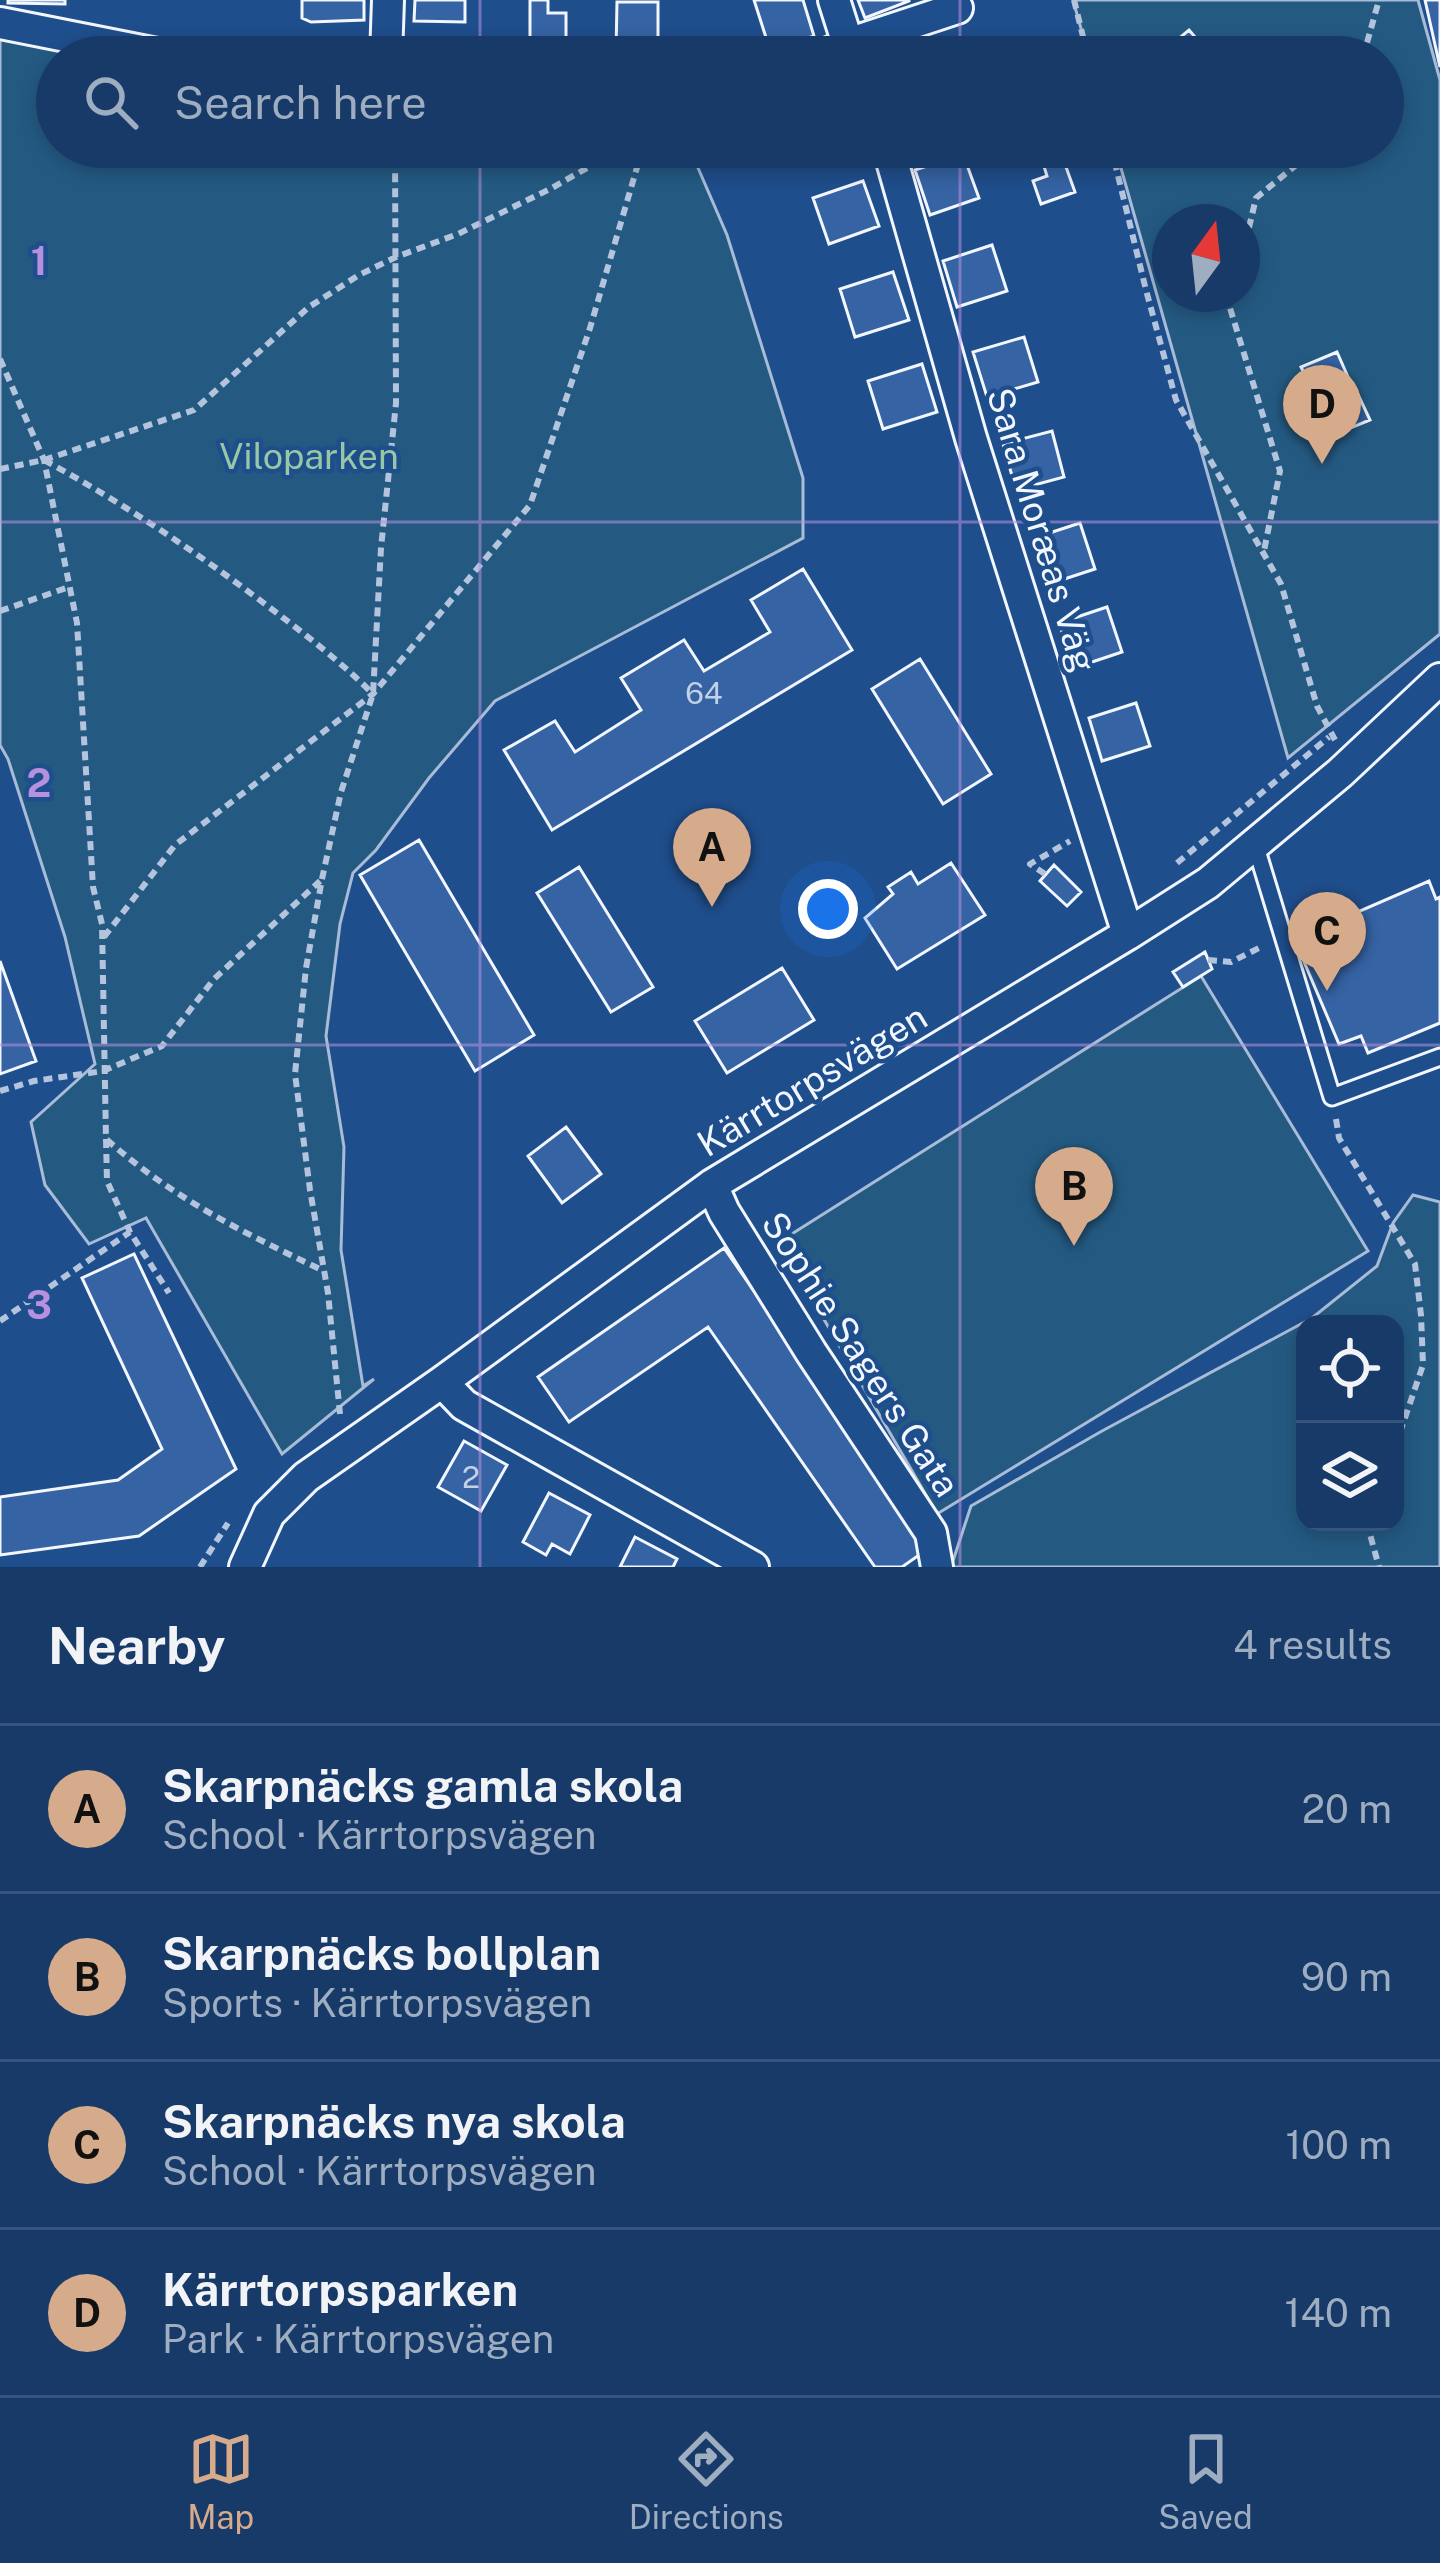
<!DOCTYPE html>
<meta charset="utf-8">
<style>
body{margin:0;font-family:"Public Sans",sans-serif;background:#20416f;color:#f1f3f6}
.controls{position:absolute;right:36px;bottom:36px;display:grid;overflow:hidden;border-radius:24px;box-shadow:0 6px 18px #0003}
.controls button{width:108px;height:108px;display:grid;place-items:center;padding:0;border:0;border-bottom:3px solid #36547d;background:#173a69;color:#f1f3f6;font:60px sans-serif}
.compass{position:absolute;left:1152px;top:204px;width:108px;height:108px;border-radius:50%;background:#173a69;box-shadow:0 6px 18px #0003;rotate:15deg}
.you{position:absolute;left:828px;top:909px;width:42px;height:42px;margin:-30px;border:9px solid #fff;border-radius:50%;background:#1a73e8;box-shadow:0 0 0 18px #1a73e833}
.badge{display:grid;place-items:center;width:78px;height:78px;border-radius:50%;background:#d6ab8b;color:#111;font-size:39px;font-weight:700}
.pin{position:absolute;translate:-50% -99px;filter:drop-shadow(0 3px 6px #0008)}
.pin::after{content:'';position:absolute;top:63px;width:42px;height:36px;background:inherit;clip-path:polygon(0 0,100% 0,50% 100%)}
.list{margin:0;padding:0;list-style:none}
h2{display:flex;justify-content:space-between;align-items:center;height:156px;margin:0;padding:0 48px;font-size:51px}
h2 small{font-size:39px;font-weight:400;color:#9eadc0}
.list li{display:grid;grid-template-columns:78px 1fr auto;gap:36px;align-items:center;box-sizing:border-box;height:168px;padding:0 48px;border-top:3px solid #36547d}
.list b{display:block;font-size:45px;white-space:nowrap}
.list p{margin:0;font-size:39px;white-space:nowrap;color:#9eadc0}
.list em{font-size:39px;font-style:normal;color:#9eadc0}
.icon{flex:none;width:66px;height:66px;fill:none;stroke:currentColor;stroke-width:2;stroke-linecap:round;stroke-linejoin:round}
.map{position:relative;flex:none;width:1440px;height:1567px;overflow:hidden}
.search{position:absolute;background:#173a69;box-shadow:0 6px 18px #0003;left:36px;right:36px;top:36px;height:132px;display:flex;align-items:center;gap:30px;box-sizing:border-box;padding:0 42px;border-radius:66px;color:#9eadc0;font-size:45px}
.sheet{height:828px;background:#173a69}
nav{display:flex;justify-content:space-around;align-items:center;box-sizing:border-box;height:168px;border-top:3px solid #36547d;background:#173a69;font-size:33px;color:#9eadc0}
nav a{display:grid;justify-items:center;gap:6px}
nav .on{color:#d6ab8b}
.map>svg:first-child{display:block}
.green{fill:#245a82;stroke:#a8bbd7;stroke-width:3;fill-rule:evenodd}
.building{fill:#3563a3;stroke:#f2f6ff;stroke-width:3}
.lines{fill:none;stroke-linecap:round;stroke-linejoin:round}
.service-casing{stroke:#f2f6ff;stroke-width:21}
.minor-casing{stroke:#f2f6ff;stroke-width:36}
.path{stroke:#b3c4dc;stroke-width:6;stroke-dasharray:9 6;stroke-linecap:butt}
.service{stroke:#1f4e8c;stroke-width:15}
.minor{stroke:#1f4e8c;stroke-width:30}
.grid{fill:none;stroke:#b691df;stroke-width:3;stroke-opacity:0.55}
.labels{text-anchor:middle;stroke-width:9;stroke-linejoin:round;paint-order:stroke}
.number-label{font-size:30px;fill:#c3d1e8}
.park-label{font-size:36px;fill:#97c8a6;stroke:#1f4e8c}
.street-label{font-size:36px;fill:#f2f6ff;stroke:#1f4e8c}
.grid-label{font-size:39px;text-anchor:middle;font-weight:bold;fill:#b691df;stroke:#1f4e8c;stroke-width:9;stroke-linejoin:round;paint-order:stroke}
</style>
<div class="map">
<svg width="1440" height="1567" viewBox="0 0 1440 1567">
<rect width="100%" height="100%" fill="#1f4e8c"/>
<path class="green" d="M 1073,0 L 1418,0 L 1440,80 L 1440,634 L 1288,758 L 1115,147 L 1383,147 L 1383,57 L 1089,57 ZM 1170,222 L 1242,222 L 1242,294 L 1170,294 Z
M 0,37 L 106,57 L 57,57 L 57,147 L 689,147 L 727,235 L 803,478 L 803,538 L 495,701 L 429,778 L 376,850 L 353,873 L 340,924 L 326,1036 L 344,1147 L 341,1250 L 363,1386 L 374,1379 L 282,1454 L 146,1218 L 89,1244 L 45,1185 L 31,1122 L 95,1064 L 65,937 L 8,759 L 0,745 Z
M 1201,976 L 1368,1251 L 937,1514 L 779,1242 Z
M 1413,1195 L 1440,1202 L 1440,1567 L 951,1567 L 971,1506 L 1102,1431 L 1312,1318 L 1377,1266 L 1393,1223 ZM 1305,1324 L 1395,1324 L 1395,1522 L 1305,1522 Z"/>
<path class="building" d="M 8,0 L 65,0 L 65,4 L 8,3 Z
M 302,0 L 364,0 L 364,20 L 311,22 L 302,18 Z
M 415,0 L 465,0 L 465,22 L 414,21 Z
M 530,0 L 548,0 L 548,13 L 566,13 L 566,49 L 530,50 Z
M 754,0 L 803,0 L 814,36 L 770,50 Z
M 858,0 L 909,0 L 909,1 L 865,18 Z
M 1425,0 L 1440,0 L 1440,67 Z
M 617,2 L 658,2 L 658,52 L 616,51 Z
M 1189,30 L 1208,52 L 1202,57 L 1192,57 L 1177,40 Z
M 1061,153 L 1075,192 L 1041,204 L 1033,181 L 1047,176 L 1042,160 Z
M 963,154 L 979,198 L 930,215 L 915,170 Z
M 863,181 L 879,226 L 829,244 L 813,198 Z
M 992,245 L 1007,291 L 957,307 L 943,261 Z
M 893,272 L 909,320 L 855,337 L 840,289 Z
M 1024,337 L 1038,382 L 987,397 L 973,352 Z
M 1337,352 L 1348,377 L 1314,393 L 1301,367 Z
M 922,364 L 937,412 L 883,429 L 868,381 Z
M 1355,388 L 1370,420 L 1331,436 L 1318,404 Z
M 1052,431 L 1064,477 L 1016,490 L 1003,444 Z
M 1080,523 L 1095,569 L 1046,585 L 1031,539 Z
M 803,569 L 852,650 L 552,830 L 504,750 L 555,721 L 575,752 L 641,710 L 621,678 L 684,640 L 704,671 L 770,632 L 751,600 Z
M 1107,607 L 1122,652 L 1074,668 L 1059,623 Z
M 920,659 L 991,774 L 943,804 L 872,689 Z
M 1136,703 L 1150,746 L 1102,761 L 1089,718 Z
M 419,840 L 534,1035 L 475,1071 L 360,875 Z
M 951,863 L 985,915 L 897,969 L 865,918 L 893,894 L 888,887 L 911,872 L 918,884 Z
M 1054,865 L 1081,892 L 1067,906 L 1040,881 Z
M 579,867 L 653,987 L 611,1012 L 537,893 Z
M 1429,881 L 1436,899 L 1440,897 L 1440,1023 L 1368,1053 L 1361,1036 L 1339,1044 L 1302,957 L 1323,948 L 1316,930 Z
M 1205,952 L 1212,969 L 1183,987 L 1173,972 Z
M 0,961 L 36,1061 L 0,1074 Z
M 782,968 L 814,1020 L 727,1073 L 695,1021 Z
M 566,1127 L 601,1174 L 562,1203 L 528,1156 Z
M 724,1248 L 932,1546 L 902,1567 L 875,1567 L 708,1327 L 569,1422 L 538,1377 Z
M 134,1254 L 236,1469 L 139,1536 L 0,1555 L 0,1497 L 118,1480 L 162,1449 L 82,1278 Z
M 464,1441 L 507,1465 L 481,1511 L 438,1487 Z
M 549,1493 L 590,1515 L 570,1554 L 552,1544 L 546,1555 L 523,1542 Z
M 635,1537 L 677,1559 L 673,1567 L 620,1567 Z"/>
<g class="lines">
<g class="service-casing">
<path id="service" d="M 1255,844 L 1332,1097 L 1440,1057"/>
</g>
<g class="minor-casing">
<path id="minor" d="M 834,0 L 848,44 L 856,57
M 0,23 L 172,57
M 386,57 L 388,0
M 820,57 L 848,44 L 957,8
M 888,147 L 971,438 L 1128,934
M 712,1185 L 724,1212 L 811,1352 L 931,1533 L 937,1567
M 442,1382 L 464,1405 L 753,1567
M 245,1567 L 269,1514 L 306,1477 L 442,1382 L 712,1185 L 1128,934 L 1208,883 L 1340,773 L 1440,679"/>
</g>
<path class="path" d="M 1074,0 L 1088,57
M 1363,57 L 1379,0
M 1111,147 L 1146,290 L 1176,400 L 1281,584 L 1317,706 L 1335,740
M 1242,257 L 1256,198 L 1318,147
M 1233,294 L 1230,308 L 1280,471 L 1264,551
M 0,359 L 44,460 L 77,623 L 93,887 L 102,924 L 106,1139 C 174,1199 242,1232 324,1271
M 44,460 L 194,410 L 309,307 L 359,275 L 396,257 L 458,234 L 550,189 L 624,147
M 0,469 L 44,460 C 119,501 189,547 257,598 C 298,629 337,658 373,694
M 0,611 L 69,587
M 1177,863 L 1329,737
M 1045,874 L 1030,864 L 1070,841
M 104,937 L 175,845 L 373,694 L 530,505 L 590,328 L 643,147
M 1208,960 L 1231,962 L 1261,947
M 0,1091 L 34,1081 L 103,1071 L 162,1046 L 214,979 L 320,881
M 1336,1119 L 1339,1138 L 1415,1264 L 1421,1315 L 1423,1365 L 1395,1447
M 106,1139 L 107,1181 L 130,1232 L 169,1293
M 0,1321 L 130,1232
M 340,1414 L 328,1293 L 310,1190 L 295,1074 L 306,968 L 322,879 L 341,792 L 373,694 L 381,548 L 396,403 L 395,147
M 1370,1522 L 1368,1527 L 1379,1567
M 200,1567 L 228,1523"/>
<use href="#service" class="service"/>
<use href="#minor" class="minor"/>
</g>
<path class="grid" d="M 480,0 L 480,57M 960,0 L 960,57M 480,147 L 480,1567M 960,147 L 960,1567M 0,522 L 1440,522M 0,1045 L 1440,1045"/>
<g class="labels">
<g class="number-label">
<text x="704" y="704">64</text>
<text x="471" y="1488">2</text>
</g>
<g class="park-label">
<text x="309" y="469">Viloparken</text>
</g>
<g class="street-label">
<text transform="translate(1042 530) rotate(73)" y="13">Sara Moræas Väg</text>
<text transform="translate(812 1080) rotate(-31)" y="13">Kärrtorpsvägen</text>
<text transform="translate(861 1354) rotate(57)" y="13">Sophie Sagers Gata</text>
</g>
</g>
<g class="grid-label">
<text x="39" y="275">1</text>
<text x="39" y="797">2</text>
<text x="39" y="1319">3</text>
</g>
</svg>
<div class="controls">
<button><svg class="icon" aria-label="locate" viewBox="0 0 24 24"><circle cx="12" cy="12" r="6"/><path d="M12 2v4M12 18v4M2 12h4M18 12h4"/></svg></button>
<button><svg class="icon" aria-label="layers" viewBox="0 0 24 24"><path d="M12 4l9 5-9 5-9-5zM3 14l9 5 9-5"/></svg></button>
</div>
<svg class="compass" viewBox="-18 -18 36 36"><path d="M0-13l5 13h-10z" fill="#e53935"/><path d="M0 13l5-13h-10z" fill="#9eadc0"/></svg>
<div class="you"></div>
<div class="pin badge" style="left:712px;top:907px">A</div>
<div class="pin badge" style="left:1074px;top:1246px">B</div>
<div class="pin badge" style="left:1327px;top:991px">C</div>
<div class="pin badge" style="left:1322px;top:464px">D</div>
<div class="search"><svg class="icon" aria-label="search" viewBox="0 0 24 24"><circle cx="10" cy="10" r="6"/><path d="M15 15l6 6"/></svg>Search here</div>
</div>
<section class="sheet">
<h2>Nearby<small>4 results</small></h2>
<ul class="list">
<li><span class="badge">A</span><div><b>Skarpnäcks gamla skola</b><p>School · Kärrtorpsvägen</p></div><em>20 m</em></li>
<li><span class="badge">B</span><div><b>Skarpnäcks bollplan</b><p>Sports · Kärrtorpsvägen</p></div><em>90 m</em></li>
<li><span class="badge">C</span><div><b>Skarpnäcks nya skola</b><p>School · Kärrtorpsvägen</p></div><em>100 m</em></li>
<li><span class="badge">D</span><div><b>Kärrtorpsparken</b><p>Park · Kärrtorpsvägen</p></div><em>140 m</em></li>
</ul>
</section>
<nav>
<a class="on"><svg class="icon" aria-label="map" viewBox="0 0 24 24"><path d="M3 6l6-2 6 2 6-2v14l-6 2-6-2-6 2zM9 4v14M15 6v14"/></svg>Map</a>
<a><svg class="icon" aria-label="directions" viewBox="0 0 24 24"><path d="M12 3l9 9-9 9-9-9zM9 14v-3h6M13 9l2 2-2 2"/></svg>Directions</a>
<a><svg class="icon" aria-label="saved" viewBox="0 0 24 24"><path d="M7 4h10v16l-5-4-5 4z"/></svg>Saved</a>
</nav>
